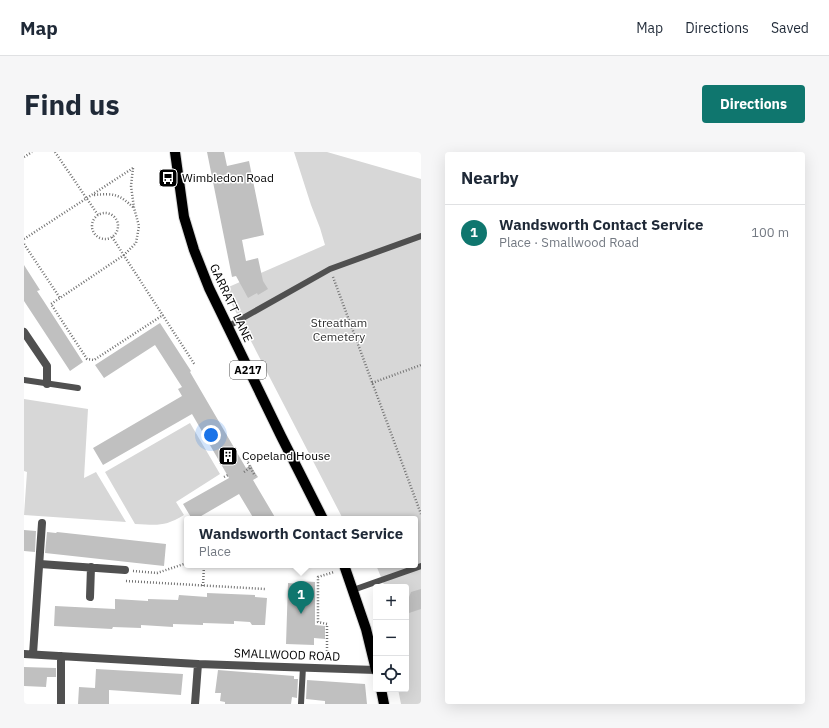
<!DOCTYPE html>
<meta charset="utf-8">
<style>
body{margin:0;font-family:"IBM Plex Sans",sans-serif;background:#f6f6f7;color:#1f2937}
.controls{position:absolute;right:12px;bottom:12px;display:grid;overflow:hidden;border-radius:4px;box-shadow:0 4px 16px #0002}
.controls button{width:36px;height:36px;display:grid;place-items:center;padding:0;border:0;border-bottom:1px solid #e0e1e3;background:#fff;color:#1f2937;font:20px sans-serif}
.you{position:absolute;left:187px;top:283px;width:14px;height:14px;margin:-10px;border:3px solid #fff;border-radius:50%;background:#1a73e8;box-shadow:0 0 0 6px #1a73e833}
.badge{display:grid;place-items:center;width:26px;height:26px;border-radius:50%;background:#0f766e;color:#fff;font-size:13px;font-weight:700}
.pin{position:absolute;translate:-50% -33px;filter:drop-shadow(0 1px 2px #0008)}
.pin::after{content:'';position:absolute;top:21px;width:14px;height:12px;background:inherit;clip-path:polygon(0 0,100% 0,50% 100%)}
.popup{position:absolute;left:160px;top:364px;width:234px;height:52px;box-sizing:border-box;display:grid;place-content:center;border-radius:4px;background:#fff;filter:drop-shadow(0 1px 3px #0005);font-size:13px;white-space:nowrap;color:#747a83}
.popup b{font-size:15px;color:#1f2937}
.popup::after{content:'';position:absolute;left:50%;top:100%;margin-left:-8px;border:8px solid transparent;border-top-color:#fff}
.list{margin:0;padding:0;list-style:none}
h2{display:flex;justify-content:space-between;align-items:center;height:52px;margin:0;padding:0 16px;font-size:17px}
h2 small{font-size:13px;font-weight:400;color:#747a83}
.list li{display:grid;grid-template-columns:26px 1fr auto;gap:12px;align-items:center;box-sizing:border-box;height:56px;padding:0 16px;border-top:1px solid #e0e1e3}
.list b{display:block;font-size:15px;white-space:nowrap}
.list p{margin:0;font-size:13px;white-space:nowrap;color:#747a83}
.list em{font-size:13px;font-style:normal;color:#747a83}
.icon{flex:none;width:22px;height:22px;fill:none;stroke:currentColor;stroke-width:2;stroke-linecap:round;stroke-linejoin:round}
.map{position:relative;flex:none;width:397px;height:552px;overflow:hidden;border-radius:4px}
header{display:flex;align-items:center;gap:24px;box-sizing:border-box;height:56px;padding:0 20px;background:#fff;border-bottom:1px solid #e0e1e3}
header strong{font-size:19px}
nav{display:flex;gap:22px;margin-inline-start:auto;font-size:14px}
.intro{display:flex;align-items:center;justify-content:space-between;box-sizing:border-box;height:96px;padding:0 24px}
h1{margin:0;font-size:28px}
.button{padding:10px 18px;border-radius:4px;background:#0f766e;color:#fff;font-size:14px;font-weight:700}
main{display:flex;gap:24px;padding:0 24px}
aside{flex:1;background:#fff;border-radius:4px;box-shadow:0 4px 16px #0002}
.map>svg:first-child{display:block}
.green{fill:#d7d7d7}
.building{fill:#c0c0c0}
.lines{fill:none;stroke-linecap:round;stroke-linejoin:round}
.primary-casing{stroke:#dbdbdb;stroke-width:12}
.path{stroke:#727272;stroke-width:2.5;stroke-dasharray:1 2;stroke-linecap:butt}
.service{stroke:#505050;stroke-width:6}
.minor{stroke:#505050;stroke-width:8}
.primary{stroke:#000;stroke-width:10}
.labels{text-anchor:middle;stroke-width:3;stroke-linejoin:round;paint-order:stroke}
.shield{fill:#fff;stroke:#4c4c4c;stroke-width:1}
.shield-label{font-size:11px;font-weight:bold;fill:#000}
.poi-label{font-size:12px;fill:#000;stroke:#fff;text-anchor:start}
.street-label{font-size:12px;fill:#000;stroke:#fff}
.park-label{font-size:12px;fill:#2e2e2e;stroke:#fff}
</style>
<header>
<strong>Map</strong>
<nav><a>Map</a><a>Directions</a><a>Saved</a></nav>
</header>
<div class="intro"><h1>Find us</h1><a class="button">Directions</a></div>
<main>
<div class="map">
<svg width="397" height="552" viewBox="0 0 397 552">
<rect width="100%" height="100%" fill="#fff"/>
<path class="green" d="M 270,0 L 303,0 L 397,27 L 397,552 L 377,552 L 374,537 L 382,537 L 382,435 L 361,435 L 352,413 L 391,413 L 391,367 L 319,367 L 200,137 L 301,93 L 296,76 L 287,53 Z
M 0,247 L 64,257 L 60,326 L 72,320 L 102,370 L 0,363 L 3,320 L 0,319 Z
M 166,271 L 196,322 L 152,350 L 160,363 C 140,375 134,373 111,372 L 81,320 Z"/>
<path class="building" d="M 183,0 L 200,0 L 203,14 L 225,9 L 240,83 L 218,88 L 222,109 L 234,106 L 239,129 L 244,137 L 234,143 L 233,141 L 224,146 L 212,124 L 208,125 Z
M 0,113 L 16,138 L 13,139 L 19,148 L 59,210 L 46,219 L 0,149 Z
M 136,171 L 167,219 L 166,220 L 222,316 L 227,313 L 230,319 L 234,325 L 229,328 L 252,367 L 230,367 L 215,342 L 172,367 L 168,367 L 159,352 L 205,326 L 168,262 L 79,313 L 69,296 L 158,244 L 154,237 L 158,235 L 131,193 L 80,226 L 71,213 Z
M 0,378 L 12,379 L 11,400 L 0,399 Z
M 23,380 L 32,381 L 33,380 L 142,392 L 140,414 L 21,401 Z
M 276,429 L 291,430 L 291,473 L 301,474 L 301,487 L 290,486 L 290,493 L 262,492 L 264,431 L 276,432 Z
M 397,437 L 397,457 L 382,462 L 382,447 L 385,445 L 387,440 Z
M 183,441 L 231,443 L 231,445 L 243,446 L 241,473 L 228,473 L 226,470 L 210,469 L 210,472 L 179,471 L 179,473 L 149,472 L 149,475 L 117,473 L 117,476 L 89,475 L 88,477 L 30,474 L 31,454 L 91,457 L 91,447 L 124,449 L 124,447 L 154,448 L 155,443 L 183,445 Z
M 0,515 L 32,516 L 32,525 L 23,525 L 22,535 L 0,534 Z
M 72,517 L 159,522 L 157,543 L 85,538 L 85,552 L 54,552 L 55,535 L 71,536 Z
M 194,518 L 270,524 L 270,527 L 274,527 L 273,546 L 268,545 L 267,552 L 201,552 L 201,550 L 196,549 L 197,541 L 191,541 Z
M 283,528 L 341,532 L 343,552 L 301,552 L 301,549 L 282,547 Z"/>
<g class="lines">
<g class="primary-casing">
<path id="primary" d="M 151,0 L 160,65 L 170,98 L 185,136 L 257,284 L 299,367
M 320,413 L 342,477 L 352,518
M 357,537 L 360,552"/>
</g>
<path class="path" d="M 31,0 L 74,63
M 0,5 L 8,0
M 109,16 L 107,34 L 110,56 L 115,74 L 112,91 L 100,103 L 27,152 L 63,207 L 70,208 L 139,163
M 70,43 C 90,41 95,42 110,56
M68 74a13 13 0 1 1 26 0a13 13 0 1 1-26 0Z
M 88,85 L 171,213
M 0,87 L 109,16
M 0,92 L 36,146
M 309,125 L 397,362
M 348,231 L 397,213
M 229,305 L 223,309 L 231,324
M 220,320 L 227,315
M 200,325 L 204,323
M 109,419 L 133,421 L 163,411
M 102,429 L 241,437
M 179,434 L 180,413
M 303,508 L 303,472 L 294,470 L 294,425 L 310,420"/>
<path class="service" d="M 203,175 L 306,117 L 397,84
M 0,228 L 54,236
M 329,438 L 397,414
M 277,552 L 279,515"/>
<path class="minor" d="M 0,180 L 23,214 L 23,232
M 16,412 L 101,418
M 66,445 L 67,415
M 0,502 L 174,512 L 352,518
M 9,502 L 18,371
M 37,552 L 37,504
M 171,552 L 174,512"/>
<use href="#primary" class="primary"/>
</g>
<defs>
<g id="bus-square" transform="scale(1)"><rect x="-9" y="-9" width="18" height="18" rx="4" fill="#000" stroke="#fff"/><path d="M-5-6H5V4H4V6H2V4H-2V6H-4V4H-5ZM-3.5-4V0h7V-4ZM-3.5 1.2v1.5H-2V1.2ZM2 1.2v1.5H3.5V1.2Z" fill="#fff"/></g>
<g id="building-square" transform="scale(1)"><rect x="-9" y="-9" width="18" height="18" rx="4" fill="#000" stroke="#fff"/><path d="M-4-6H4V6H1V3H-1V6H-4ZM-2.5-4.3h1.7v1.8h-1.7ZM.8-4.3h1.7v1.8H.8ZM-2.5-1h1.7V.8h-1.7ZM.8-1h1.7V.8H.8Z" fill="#fff"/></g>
</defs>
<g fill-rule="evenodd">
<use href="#bus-square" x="144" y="26"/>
<use href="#building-square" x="204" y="304"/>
</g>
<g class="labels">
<rect class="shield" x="206" y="209" width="36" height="18" rx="3"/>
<g class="shield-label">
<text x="224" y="222">A217</text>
</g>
<g class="poi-label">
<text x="158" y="30">Wimbledon Road</text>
<text x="218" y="308">Copeland House</text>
</g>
<g class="street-label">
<text transform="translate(207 151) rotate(65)" y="4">GARRATT LANE</text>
<text transform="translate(263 503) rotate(2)" y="4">SMALLWOOD ROAD</text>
</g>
<g class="park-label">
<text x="315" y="175">Streatham<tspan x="315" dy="14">Cemetery</tspan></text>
</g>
</g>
</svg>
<div class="controls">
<button>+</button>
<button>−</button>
<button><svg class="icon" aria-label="locate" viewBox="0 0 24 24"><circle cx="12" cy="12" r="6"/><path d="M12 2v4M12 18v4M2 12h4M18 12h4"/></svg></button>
</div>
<div class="you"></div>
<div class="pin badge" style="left:277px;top:462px">1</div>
<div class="popup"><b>Wandsworth Contact Service</b>Place</div>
</div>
<aside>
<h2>Nearby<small></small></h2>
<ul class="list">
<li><span class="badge">1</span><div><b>Wandsworth Contact Service</b><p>Place · Smallwood Road</p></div><em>100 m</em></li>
</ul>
</aside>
</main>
